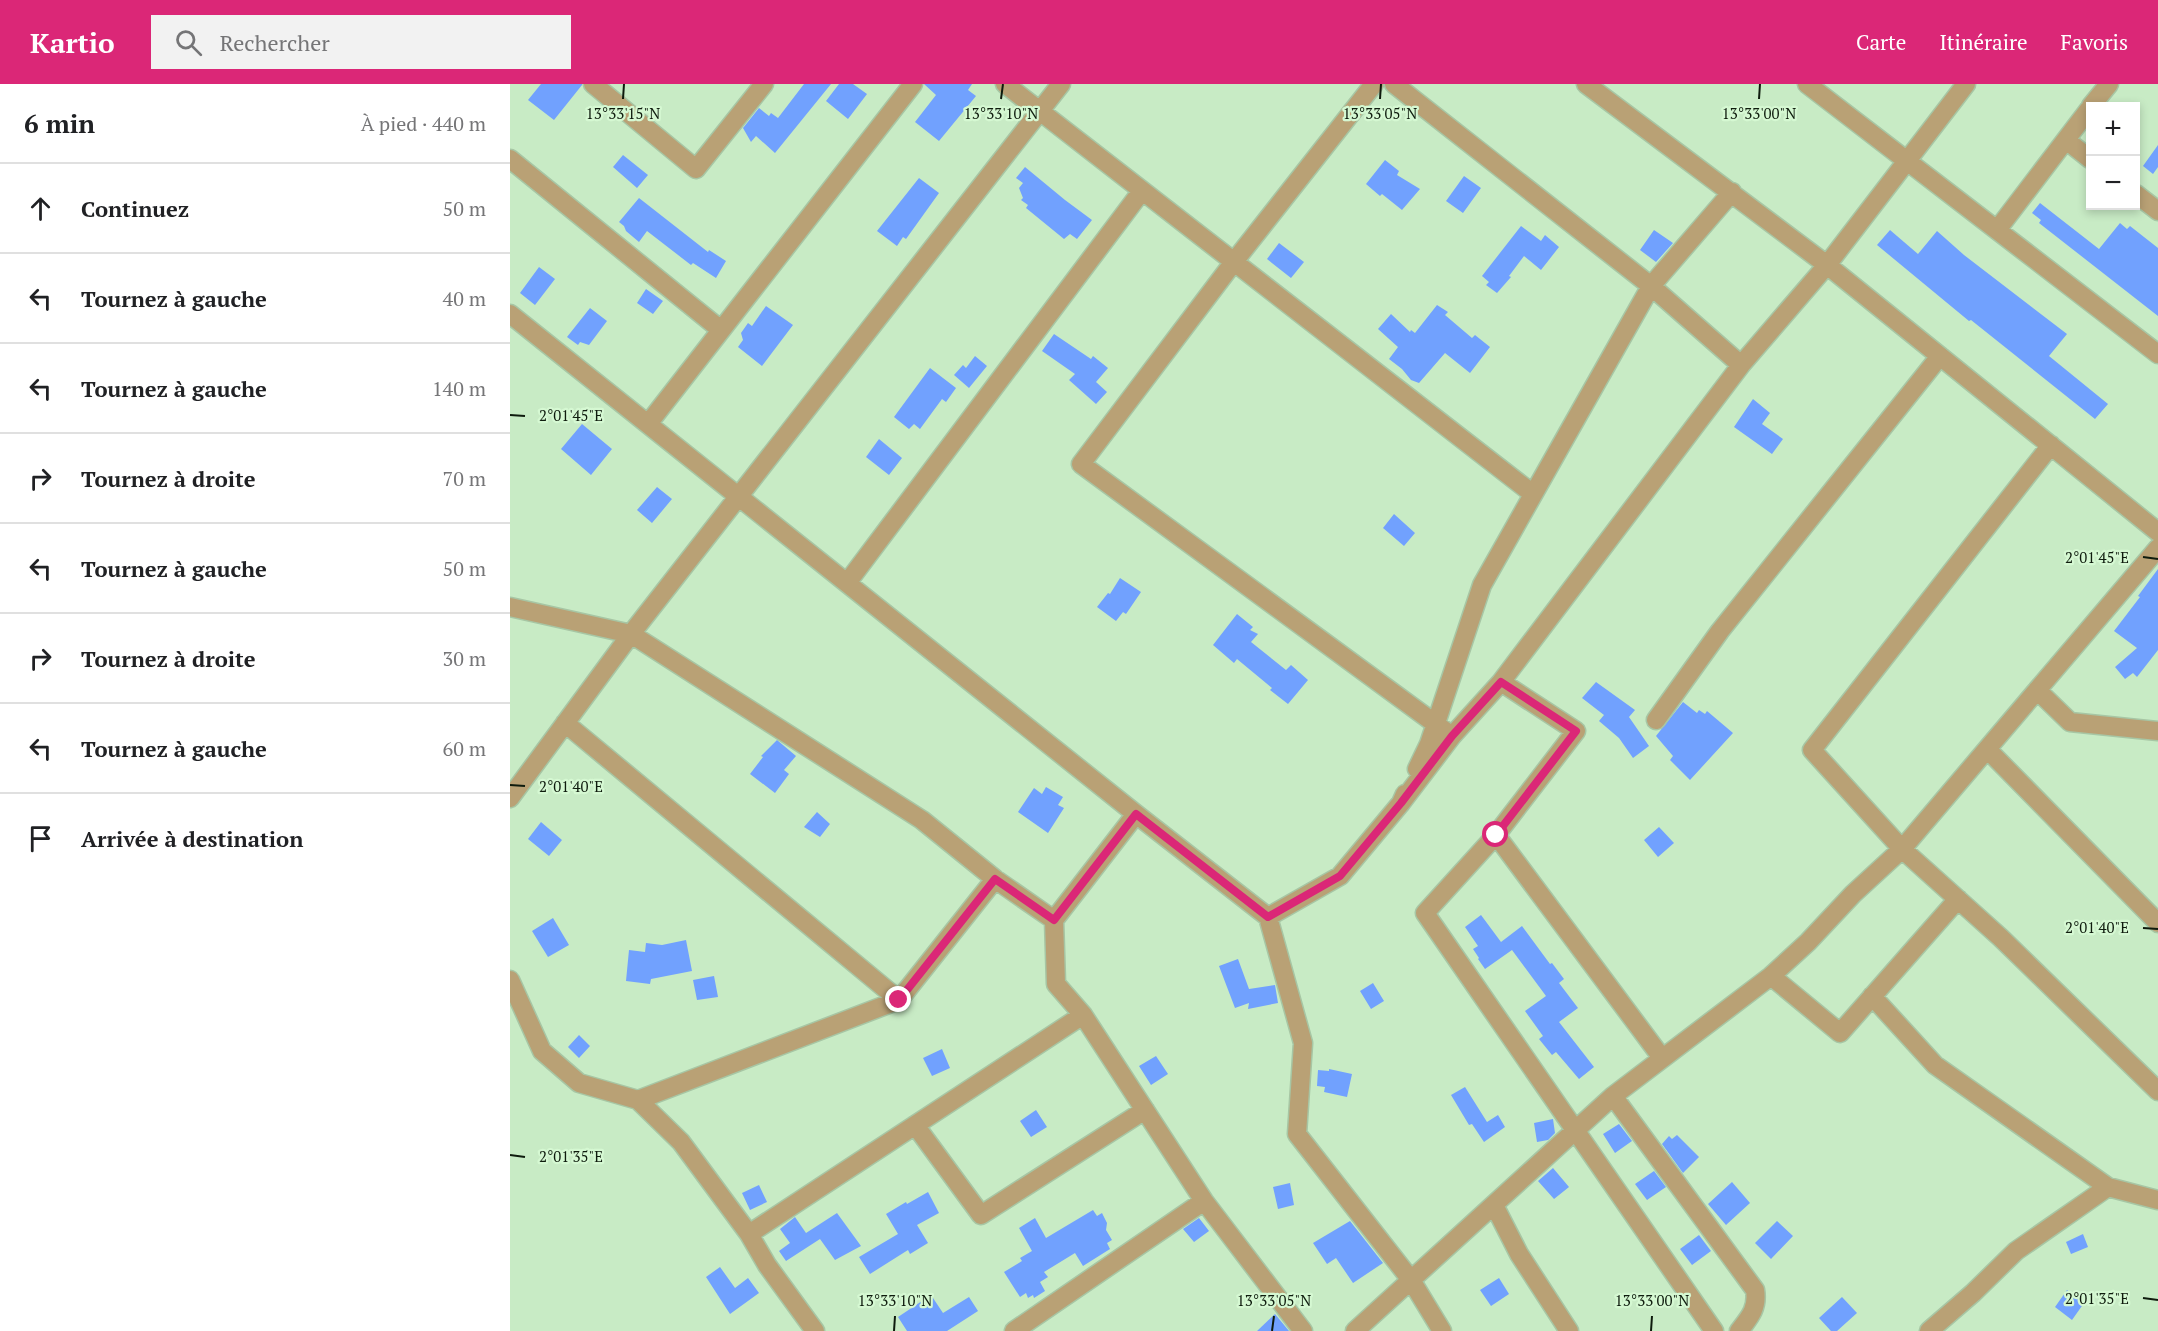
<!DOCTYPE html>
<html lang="fr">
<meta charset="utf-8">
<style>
body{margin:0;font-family:"PT Serif",serif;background:#f2f2f2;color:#202124}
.controls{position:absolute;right:18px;top:18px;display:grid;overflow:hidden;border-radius:0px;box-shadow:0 3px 9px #0003}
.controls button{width:54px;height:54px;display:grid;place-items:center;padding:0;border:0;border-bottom:2px solid #e0e0e0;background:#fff;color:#202124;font:30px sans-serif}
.stop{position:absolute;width:18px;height:18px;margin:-14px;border:4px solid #db2777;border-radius:50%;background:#fff}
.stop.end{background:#db2777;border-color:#fff;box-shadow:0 2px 6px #0008}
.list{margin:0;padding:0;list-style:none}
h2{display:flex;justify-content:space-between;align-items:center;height:78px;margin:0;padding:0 24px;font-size:26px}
h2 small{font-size:20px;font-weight:400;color:#757577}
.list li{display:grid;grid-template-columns:39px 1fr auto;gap:18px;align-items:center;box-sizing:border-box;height:90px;padding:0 24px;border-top:2px solid #e0e0e0}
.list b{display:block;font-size:22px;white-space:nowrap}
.list em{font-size:20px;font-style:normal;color:#757577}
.icon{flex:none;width:33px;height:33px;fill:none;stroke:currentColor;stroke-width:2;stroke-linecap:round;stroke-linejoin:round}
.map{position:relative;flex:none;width:1648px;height:1247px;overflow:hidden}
header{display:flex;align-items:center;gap:36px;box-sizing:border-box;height:84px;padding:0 30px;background:#db2777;color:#fff}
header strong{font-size:28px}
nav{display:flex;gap:33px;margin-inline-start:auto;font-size:21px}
.search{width:420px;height:54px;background:#f2f2f2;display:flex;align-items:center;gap:15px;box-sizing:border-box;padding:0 21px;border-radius:0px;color:#757577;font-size:22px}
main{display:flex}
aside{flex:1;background:#fff}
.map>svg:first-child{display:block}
.building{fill:#71a1fe}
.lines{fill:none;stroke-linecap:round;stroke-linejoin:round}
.minor-casing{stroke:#a7c6a4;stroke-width:21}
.minor{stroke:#b9a175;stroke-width:18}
.route{stroke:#db2777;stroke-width:8}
.ticks{fill:none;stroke:#0e1b0d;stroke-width:2}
.ticks-label{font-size:15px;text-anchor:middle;fill:#0e1b0d;stroke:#d5f8d2;stroke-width:4.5;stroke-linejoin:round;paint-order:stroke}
</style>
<header>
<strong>Kartio</strong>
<div class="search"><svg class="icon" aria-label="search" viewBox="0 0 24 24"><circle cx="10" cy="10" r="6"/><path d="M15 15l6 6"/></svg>Rechercher</div>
<nav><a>Carte</a><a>Itinéraire</a><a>Favoris</a></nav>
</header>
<main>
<aside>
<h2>6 min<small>À pied · 440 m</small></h2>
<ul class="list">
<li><svg class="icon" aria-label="ahead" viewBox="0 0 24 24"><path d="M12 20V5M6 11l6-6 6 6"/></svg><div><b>Continuez</b></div><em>50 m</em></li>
<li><svg class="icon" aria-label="left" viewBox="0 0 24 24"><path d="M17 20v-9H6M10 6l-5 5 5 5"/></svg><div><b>Tournez à gauche</b></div><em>40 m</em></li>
<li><svg class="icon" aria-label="left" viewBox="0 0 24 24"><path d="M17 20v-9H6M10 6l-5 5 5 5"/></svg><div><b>Tournez à gauche</b></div><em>140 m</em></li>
<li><svg class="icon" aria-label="right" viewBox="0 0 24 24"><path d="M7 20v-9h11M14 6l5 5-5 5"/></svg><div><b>Tournez à droite</b></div><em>70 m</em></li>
<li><svg class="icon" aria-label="left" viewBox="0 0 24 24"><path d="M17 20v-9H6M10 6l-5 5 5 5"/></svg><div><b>Tournez à gauche</b></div><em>50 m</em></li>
<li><svg class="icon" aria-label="right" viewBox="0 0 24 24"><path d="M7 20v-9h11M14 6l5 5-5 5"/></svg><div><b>Tournez à droite</b></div><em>30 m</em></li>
<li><svg class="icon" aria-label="left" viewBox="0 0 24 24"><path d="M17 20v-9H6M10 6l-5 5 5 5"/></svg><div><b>Tournez à gauche</b></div><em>60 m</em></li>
<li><svg class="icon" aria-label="arrive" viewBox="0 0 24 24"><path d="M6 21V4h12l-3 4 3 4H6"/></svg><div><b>Arrivée à destination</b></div></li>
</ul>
</aside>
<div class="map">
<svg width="1648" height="1247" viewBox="0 0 1648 1247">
<rect width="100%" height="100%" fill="#c8ebc5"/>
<path class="building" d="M 31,0 L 72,0 L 72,1 L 44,36 L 18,16 Z
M 294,0 L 321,0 L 265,69 L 246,52 L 241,58 L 233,44 L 249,24 L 259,32 L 261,29 L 268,34 Z
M 329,0 L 343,0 L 357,10 L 338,35 L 316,17 Z
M 414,0 L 462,0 L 458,6 L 466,12 L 429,57 L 405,38 L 426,11 Z
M 1648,61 L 1648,83 L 1643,90 L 1633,82 Z
M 113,71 L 138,91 L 127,104 L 103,83 Z
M 875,76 L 889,87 L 887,91 L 910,105 L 892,126 L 872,110 L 870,112 L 856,100 Z
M 515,83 L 555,116 L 582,136 L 567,155 L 560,150 L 554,155 L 516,124 L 518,121 L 511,116 L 513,114 L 509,104 L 513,99 L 506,94 Z
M 954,92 L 971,104 L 953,129 L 936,117 Z
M 409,94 L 429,109 L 396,155 L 393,153 L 387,162 L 367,147 Z
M 129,114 L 198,168 L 199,166 L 216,177 L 206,194 L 183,179 L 181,181 L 137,147 L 129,158 L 116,147 L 114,142 L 109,138 Z
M 1530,119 L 1589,165 L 1610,139 L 1617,145 L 1620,142 L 1648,164 L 1648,232 L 1529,139 L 1531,136 L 1522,129 Z
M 1011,142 L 1031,157 L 1035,151 L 1049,163 L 1031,186 L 1014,172 L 999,192 L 1001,193 L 987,209 L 976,201 L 979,198 L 972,192 Z
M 1144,146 L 1163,159 L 1146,178 L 1130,166 Z
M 1380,146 L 1408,170 L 1427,147 L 1454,171 L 1557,250 L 1539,272 L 1598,320 L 1585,335 L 1461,236 L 1459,237 L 1367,161 Z
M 769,159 L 794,178 L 781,194 L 757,175 Z
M 29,183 L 45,195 L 25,221 L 10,209 Z
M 136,205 L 153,217 L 143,230 L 127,219 Z
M 927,221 L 938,228 L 935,231 L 962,254 L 965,251 L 980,263 L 960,289 L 935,269 L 909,299 L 901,296 L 892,285 L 879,275 L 888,263 L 868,245 L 881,230 L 900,248 L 901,246 L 905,249 Z
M 256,222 L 283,241 L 252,282 L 228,263 L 233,256 L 231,249 L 238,239 L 242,242 Z
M 80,224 L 97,237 L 79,261 L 70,258 L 68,261 L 57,253 Z
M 544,250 L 581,275 L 583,272 L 598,284 L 586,298 L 597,308 L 586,320 L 559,296 L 565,290 L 532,267 Z
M 465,272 L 477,282 L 459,304 L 444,291 L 453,281 L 456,284 Z
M 420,284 L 446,304 L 436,318 L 432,315 L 410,345 L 404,340 L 399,345 L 384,333 Z
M 1243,315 L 1260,329 L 1252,340 L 1273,355 L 1262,370 L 1224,343 Z
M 72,340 L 102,365 L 81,391 L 51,365 Z
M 369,355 L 392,374 L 379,391 L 356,373 Z
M 147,403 L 162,415 L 142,439 L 127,426 Z
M 884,430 L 905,449 L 894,462 L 873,444 Z
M 1648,485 L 1648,566 L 1627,593 L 1623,589 L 1615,595 L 1605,583 L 1627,564 L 1604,547 L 1630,513 L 1628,512 Z
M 610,494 L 631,508 L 616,530 L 613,528 L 606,537 L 587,523 L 598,509 L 600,510 Z
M 727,530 L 743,543 L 740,546 L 748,550 L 741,558 L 776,586 L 781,581 L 798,596 L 778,620 L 760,606 L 762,604 L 727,575 L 724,579 L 703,561 Z
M 1086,598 L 1125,626 L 1119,633 L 1139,662 L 1123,674 L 1109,654 L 1089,637 L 1094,631 L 1072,614 Z
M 1173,618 L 1187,629 L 1189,626 L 1195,630 L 1197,627 L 1223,649 L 1180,696 L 1160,676 L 1163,672 L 1146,652 Z
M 267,656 L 286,672 L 274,686 L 279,690 L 265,709 L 240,690 L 253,673 L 251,672 Z
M 536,703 L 553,713 L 548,721 L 554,724 L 538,749 L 508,728 L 524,704 L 532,710 Z
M 307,728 L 320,740 L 310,753 L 294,743 Z
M 31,738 L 52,756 L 39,772 L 18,755 Z
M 1149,743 L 1164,759 L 1148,773 L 1134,756 Z
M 971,831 L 991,858 L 1012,842 L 1040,880 L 1042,879 L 1054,895 L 1049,899 L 1068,924 L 1049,938 L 1084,983 L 1069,995 L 1046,968 L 1042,971 L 1029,955 L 1033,952 L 1015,927 L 1036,912 L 1002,866 L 975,885 L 968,875 L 969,874 L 963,865 L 968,862 L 955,843 Z
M 43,834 L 59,861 L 38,873 L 22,847 Z
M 176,856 L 182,887 L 141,895 L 140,900 L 116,897 L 119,866 L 135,868 L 136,859 L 152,861 Z
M 728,875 L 739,905 L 765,901 L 768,919 L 738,925 L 739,919 L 725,924 L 709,882 Z
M 204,892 L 208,913 L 187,916 L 183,896 Z
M 863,899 L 874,917 L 861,925 L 850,907 Z
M 69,951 L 80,962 L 69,974 L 58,963 Z
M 432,965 L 440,984 L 422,992 L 413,974 Z
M 646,972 L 658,990 L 641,1001 L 629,982 Z
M 819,985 L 842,990 L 837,1013 L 814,1008 L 815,1003 L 807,1002 L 808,986 L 819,987 Z
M 955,1003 L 977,1038 L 988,1031 L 995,1043 L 974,1058 L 962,1040 L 959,1041 L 941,1011 Z
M 526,1026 L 537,1043 L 521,1053 L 510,1037 Z
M 1043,1035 L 1045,1049 L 1038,1056 L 1027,1058 L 1024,1039 Z
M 1109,1040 L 1122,1057 L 1105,1069 L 1093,1050 Z
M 1167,1051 L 1189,1073 L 1173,1089 L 1152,1060 L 1159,1052 L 1162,1055 Z
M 1043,1084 L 1059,1103 L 1044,1115 L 1028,1097 Z
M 1144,1087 L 1156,1103 L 1137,1116 L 1125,1100 Z
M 1222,1098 L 1240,1119 L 1216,1141 L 1198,1120 Z
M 780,1099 L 784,1121 L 768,1125 L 763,1103 Z
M 249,1101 L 257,1118 L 240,1126 L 232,1109 Z
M 418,1108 L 429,1129 L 407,1141 L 418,1159 L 400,1170 L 398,1166 L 360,1190 L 349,1173 L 388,1150 L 376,1130 L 396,1118 L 397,1120 Z
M 583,1126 L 587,1132 L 592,1129 L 597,1139 L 596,1146 L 602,1156 L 597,1159 L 600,1165 L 573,1182 L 565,1169 L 534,1188 L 538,1193 L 530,1198 L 535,1207 L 524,1214 L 523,1211 L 518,1214 L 516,1209 L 510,1213 L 494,1188 L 512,1177 L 510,1174 L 522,1167 L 509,1144 L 525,1134 L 536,1154 Z
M 327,1129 L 351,1162 L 325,1176 L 310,1155 L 276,1177 L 269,1167 L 280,1159 L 270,1145 L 285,1133 L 296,1149 Z
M 689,1134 L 699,1147 L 684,1158 L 673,1145 Z
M 840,1137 L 873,1179 L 843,1199 L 826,1174 L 817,1180 L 803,1159 Z
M 1267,1137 L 1283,1152 L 1261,1175 L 1245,1159 Z
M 1573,1150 L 1578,1163 L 1561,1170 L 1556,1158 Z
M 1189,1151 L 1201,1167 L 1182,1181 L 1170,1165 Z
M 210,1183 L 225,1204 L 238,1194 L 249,1209 L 220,1230 L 196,1193 Z
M 989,1194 L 999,1210 L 981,1222 L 970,1206 Z
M 1557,1206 L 1574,1219 L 1562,1236 L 1545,1223 Z
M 421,1211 L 433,1229 L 459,1213 L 468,1227 L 437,1247 L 397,1247 L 388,1233 Z
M 1332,1213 L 1347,1229 L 1327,1247 L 1321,1247 L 1309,1234 Z
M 765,1230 L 779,1247 L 747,1247 Z"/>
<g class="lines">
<g class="minor-casing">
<path id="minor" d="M 83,0 L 186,85 L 254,0
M 495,0 L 1023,410
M 864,0 L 723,179 L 571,380 L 942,652
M 884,0 L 1141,202 L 1231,281
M 1076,0 L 1317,181 L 1648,448
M 1297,0 L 1648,270
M 1581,22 L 1599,0
M 1556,56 L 1580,75
M 0,75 L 211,246
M 1626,110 L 1648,127
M 1487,146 L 1580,24
M 0,230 L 626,730 L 758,833 L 793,959 L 787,1050 L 901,1196 L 932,1247
M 138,340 L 403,0
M 1541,361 L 1302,666 L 1392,765 L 1491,854 L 1648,1007
M 337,499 L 631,108
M 0,523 L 121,550 L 412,736 L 485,795 L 544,836
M 991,598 L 1066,647 L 986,751 L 915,829 L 1204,1247
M 1527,606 L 1560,638 L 1648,647
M 1146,636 L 1210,547 L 1430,272
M 55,639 L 389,916 L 485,795
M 1477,665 L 1648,839
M 907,685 L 919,660 L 972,501 L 1141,202 L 1222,108
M 0,714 L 121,550 L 551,0
M 891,719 L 942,652 L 991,598 L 1231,281 L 1317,181 L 1456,0
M 626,730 L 544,836 L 546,900 L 573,931 L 694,1117 L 793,1247
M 986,751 L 1152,974
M 758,833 L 830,792 L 891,719 L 895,710
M 1261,892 L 1330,949 L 1448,815
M 0,896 L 32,967 L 69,999 L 128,1016 L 171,1058 L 239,1150 L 257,1181 L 305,1247
M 1362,912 L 1425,981 L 1598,1103 L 1648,1116
M 1103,1012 L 1245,1206 C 1248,1224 1240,1233 1229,1247
M 128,1016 L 389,916
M 405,1041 L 471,1131 L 635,1026
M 984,1121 L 1009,1170 L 1059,1247
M 239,1150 L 573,931
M 504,1247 L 694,1117
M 845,1247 L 1103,1012 L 1261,892 L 1298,858 L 1343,810 L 1392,765 L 1648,464
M 1419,1247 L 1463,1209 L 1506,1167 L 1598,1103"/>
</g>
<use href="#minor" class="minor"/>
</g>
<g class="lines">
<path class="route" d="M 389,916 L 485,795 L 544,836 L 626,730 L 758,833 L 830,792 L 891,719 L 942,652 L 991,598 L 1066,647 L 986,751"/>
</g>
<path class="ticks" d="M 113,15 L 114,0M 491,15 L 493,0M 870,15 L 871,0M 1249,15 L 1250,0M 0,331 L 15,332M 1633,473 L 1648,475M 0,701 L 15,702M 1633,844 L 1648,845M 0,1071 L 15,1073M 1633,1214 L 1648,1216M 384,1247 L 385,1232M 762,1247 L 764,1232M 1141,1247 L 1142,1232"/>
<g class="ticks-label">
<text x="113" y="35">13°33'15"N</text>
<text x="491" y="35">13°33'10"N</text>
<text x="870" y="35">13°33'05"N</text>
<text x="1249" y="35">13°33'00"N</text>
<text x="61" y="337">2°01'45"E</text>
<text x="1587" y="479">2°01'45"E</text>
<text x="61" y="708">2°01'40"E</text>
<text x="1587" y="849">2°01'40"E</text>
<text x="61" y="1078">2°01'35"E</text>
<text x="1587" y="1220">2°01'35"E</text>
<text x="385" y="1222">13°33'10"N</text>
<text x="764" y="1222">13°33'05"N</text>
<text x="1142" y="1222">13°33'00"N</text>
</g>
</svg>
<div class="controls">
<button>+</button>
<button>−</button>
</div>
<div class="stop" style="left:986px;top:751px"></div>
<div class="stop end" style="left:389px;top:916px"></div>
</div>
</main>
